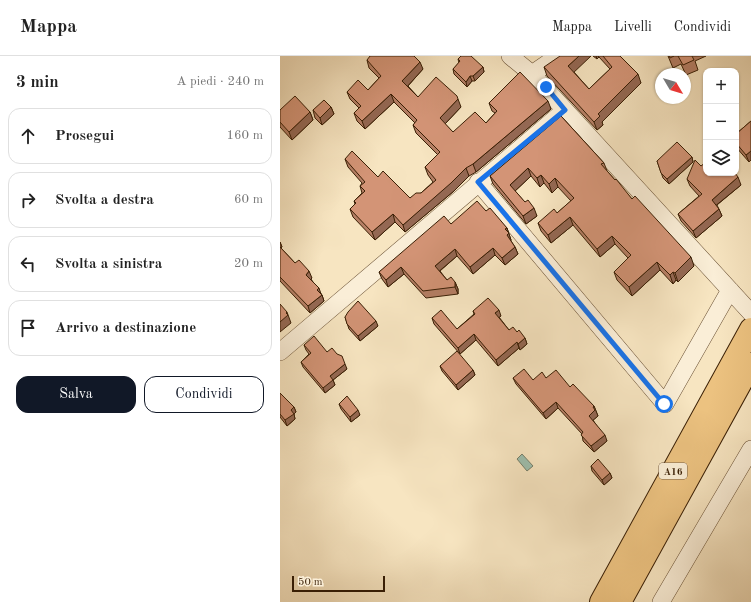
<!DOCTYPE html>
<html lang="it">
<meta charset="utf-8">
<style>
body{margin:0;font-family:"Old Standard TT",serif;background:#f6f6f6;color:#222}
.controls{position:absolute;right:12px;top:12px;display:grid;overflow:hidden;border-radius:8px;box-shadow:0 1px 3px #0004}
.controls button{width:36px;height:36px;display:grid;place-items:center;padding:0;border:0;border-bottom:1px solid #e0e0e0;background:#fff;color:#222;font:20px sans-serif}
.compass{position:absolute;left:375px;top:12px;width:36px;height:36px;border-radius:50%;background:#fff;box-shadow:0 1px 3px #0004;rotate:128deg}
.scale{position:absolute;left:12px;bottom:10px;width:93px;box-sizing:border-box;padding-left:4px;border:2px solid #3a1f05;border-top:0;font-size:11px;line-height:14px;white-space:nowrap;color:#3a1f05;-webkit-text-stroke:3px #faeed7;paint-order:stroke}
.stop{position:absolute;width:12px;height:12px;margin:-9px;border:3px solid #1a73e8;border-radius:50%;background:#fff}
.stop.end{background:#1a73e8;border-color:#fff;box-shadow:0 1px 4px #0008}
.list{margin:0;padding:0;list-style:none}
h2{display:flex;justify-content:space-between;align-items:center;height:52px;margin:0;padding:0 16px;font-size:17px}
h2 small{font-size:13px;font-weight:400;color:#767676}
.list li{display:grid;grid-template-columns:26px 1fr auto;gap:12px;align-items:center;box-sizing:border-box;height:56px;margin:0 8px 8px;padding:0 8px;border:1px solid #e0e0e0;border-radius:12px}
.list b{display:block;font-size:15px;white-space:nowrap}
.list em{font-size:13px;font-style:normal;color:#767676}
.actions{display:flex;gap:8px;padding:12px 16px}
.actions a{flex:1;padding:9px 0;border:1px solid #111827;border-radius:12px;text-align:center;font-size:14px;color:#111827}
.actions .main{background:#111827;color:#fff}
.icon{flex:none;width:22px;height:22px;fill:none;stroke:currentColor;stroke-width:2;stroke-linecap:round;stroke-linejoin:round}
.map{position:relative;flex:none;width:471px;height:546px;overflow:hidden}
header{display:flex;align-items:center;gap:24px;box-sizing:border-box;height:56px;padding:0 20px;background:#fff;border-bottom:1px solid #e0e0e0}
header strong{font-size:19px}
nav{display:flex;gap:22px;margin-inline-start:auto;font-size:14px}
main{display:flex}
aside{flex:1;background:#fff}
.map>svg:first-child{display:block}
.water{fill:#9ebfae;stroke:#767f6a}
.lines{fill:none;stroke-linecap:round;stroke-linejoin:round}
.minor-casing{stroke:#695034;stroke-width:18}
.highway-casing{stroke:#3a1f05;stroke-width:24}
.minor{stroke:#faeed7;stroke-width:17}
.highway{stroke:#ecc280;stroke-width:22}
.wall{fill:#b57f65;stroke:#3a1f05}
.shaded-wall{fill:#946853;stroke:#3a1f05}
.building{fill:#d39476;stroke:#3a1f05}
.route{stroke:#1a73e8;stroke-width:5}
.labels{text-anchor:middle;stroke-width:3;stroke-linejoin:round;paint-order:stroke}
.shield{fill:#faeed7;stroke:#745d44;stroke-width:1}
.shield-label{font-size:10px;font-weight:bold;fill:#3a1f05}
</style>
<header>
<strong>Mappa</strong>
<nav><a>Mappa</a><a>Livelli</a><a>Condividi</a></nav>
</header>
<main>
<aside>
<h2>3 min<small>A piedi · 240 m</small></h2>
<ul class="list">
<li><svg class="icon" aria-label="ahead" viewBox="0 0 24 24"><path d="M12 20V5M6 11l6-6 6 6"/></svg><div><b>Prosegui</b></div><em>160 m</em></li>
<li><svg class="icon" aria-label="right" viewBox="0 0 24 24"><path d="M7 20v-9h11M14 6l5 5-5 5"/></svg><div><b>Svolta a destra</b></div><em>60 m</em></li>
<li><svg class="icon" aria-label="left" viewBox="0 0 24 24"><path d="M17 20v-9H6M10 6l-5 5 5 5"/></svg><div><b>Svolta a sinistra</b></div><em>20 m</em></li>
<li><svg class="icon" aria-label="arrive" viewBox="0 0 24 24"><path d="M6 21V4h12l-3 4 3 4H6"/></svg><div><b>Arrivo a destinazione</b></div></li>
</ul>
<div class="actions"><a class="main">Salva</a><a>Condividi</a></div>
</aside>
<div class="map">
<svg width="471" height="546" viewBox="0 0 471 546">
<rect width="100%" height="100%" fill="#f7e5c1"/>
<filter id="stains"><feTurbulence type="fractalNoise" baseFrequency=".005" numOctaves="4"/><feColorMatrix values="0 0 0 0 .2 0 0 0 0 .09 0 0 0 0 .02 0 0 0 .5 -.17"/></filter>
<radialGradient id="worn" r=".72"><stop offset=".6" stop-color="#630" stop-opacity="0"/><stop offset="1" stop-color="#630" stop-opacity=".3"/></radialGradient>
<path class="water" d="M 242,398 L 253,410 L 247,415 L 237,403 Z"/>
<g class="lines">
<g class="minor-casing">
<path id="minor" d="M 230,0 L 252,18 L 278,0
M 252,18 L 471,257
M 198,126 L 385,348 L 450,234
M 0,296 L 285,54
M 381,546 L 471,393"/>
</g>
<g class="highway-casing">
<path id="highway" d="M 321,546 L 471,273
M 340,546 L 471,308"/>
</g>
<use href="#minor" class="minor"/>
<use href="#highway" class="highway"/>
</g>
<path class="wall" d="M 313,0 L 340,0 L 361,27 L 322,66 L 323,69 L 317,74 L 267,20 L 264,11 L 294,16 L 309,33 L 330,13 L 319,1 L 317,3 Z
M 388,0 L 426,0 L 415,5 L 418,14 L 406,19 L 401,8 L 393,12 Z
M 178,3 L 203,11 L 204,16 L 195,25 L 192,25 L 187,31 L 174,18 L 173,13 L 179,7 Z
M 87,4 L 143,13 L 128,30 L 138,41 L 181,51 L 165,68 L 173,76 L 206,67 L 215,57 L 212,55 L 209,47 L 271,53 L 196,116 L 189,120 L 174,135 L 125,176 L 115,166 L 95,184 L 73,161 L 70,153 L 75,148 L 74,145 L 82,137 L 80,130 L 82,127 L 68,111 L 65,103 L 98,121 L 130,142 L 141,137 L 153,126 L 148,119 L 145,111 L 158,99 L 136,77 L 133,69 L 135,67 L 114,46 L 85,73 L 77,65 L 74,57 L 79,52 L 70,43 L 67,36 L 88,34 L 99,22 L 89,12 Z
M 51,51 L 54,58 L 42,69 L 35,62 L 33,54 Z
M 0,54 L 30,56 L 33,64 L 12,84 L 0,71 Z
M 281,60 L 324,107 L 327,115 L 352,143 L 414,210 L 398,226 L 396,224 L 393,228 L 380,214 L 352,240 L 337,224 L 334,216 L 348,202 L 335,188 L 320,201 L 293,169 L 271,187 L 261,175 L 258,167 L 277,157 L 291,145 L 278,131 L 272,137 L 264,127 L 260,131 L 251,120 L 235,135 L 257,160 L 246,168 L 213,128 L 210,120 Z
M 471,65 L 469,106 L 456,91 L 456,78 Z
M 412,101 L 413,106 L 389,128 L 383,122 L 377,105 Z
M 421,110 L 461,129 L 437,149 L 442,160 L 416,182 L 401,165 L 398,158 L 419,140 L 410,130 L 407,123 Z
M 206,155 L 227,172 L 231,184 L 231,185 L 235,191 L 238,198 L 225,209 L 215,199 L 193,218 L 177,200 L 160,215 L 167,224 L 175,226 L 178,233 L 178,238 L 146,242 L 124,218 L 108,231 L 102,223 L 99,216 L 171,168 Z
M 0,186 L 2,191 L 1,192 L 15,207 L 32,222 L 31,223 L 42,239 L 44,245 L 30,257 L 0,225 Z
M 193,255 L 221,260 L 219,261 L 229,274 L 237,276 L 245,282 L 247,288 L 240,294 L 239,292 L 218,310 L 196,284 L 180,298 L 154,268 L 152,262 L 177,273 L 194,258 Z
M 65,261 L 98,270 L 80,285 L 69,273 Z
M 24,289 L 47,296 L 67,313 L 53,324 L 55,329 L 45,337 L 23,311 L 21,306 L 29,298 L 26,294 Z
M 160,310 L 193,314 L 195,319 L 178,334 L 162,315 Z
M 233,322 L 253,324 L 266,322 L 290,331 L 314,350 L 318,360 L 313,364 L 327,385 L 314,396 L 303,385 L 302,378 L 278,352 L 266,363 L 236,328 Z
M 0,337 L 14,351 L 16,356 L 14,358 L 15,363 L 7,370 L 0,361 Z
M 59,348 L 80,359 L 71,366 L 61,353 Z
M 311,410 L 330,417 L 332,422 L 324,429 L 312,415 Z"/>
<path class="shaded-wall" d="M 299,0 L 311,0 L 291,19 L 288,10 Z
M 316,0 L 318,0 L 319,1 L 317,3 Z
M 140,6 L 143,13 L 125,33 L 122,25 Z
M 203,11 L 204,16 L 195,25 L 193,20 Z
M 358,18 L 361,27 L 322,66 L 323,69 L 317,74 L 314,66 L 318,58 Z
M 190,20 L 192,25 L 187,31 L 186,26 Z
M 111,38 L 114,46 L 85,73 L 82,65 Z
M 178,43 L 181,51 L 163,70 L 160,62 Z
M 268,45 L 271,53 L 196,116 L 193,108 Z
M 51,51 L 54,58 L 42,69 L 40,62 Z
M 30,56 L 33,64 L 12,84 L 9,76 Z
M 471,95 L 471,104 L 469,106 L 466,99 Z
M 412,101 L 413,106 L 389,128 L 387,123 Z
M 186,112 L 189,120 L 174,135 L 125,176 L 123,169 Z
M 248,112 L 251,120 L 233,137 L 230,129 Z
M 261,119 L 264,127 L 260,131 L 257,122 Z
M 458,121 L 461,129 L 434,151 L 432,144 Z
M 275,122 L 278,131 L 272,137 L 269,128 Z
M 254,152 L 257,160 L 246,168 L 243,160 Z
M 439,153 L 442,160 L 416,182 L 413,175 Z
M 113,158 L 115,166 L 95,184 L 92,176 Z
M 290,161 L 293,169 L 271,187 L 268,179 Z
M 227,172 L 231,184 L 229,186 L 225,173 Z
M 332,180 L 335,188 L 320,201 L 317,193 Z
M 0,186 L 2,191 L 0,193 Z
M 235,191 L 238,198 L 225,209 L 222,202 Z
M 213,192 L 215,199 L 193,218 L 190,211 Z
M 175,193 L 177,200 L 157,217 L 155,210 Z
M 411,201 L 414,210 L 398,226 L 395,217 Z
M 377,206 L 380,214 L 352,240 L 349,231 Z
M 121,211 L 124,218 L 108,231 L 106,224 Z
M 29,215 L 32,222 L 29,225 L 26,219 Z
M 393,216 L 396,224 L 393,228 L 390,219 Z
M 175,226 L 178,233 L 178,238 L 175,231 Z
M 39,232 L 41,238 L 37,234 Z
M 42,239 L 44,245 L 30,257 L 28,250 Z
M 219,254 L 221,260 L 217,263 L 215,257 Z
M 7,256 L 11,267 L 0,276 L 0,266 L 6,257 Z
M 96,265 L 98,270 L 80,285 L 78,280 Z
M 194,278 L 196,284 L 180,298 L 178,292 Z
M 245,282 L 247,288 L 240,294 L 238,288 Z
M 237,286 L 239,292 L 218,310 L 216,304 Z
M 65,308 L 67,313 L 53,324 L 55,329 L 45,337 L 43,332 L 50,320 Z
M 193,314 L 195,319 L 178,334 L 176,329 Z
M 276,346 L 278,352 L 266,363 L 263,357 Z
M 314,350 L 318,360 L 311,366 L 309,360 L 313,351 Z
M 14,351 L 16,356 L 14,358 L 15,363 L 7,370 L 5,364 L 11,354 Z
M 78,354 L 80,359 L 71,366 L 70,361 Z
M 325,379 L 327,385 L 314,396 L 311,390 Z
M 330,417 L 332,422 L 324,429 L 322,424 Z"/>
<path class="building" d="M 90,0 L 134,0 L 140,6 L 122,25 L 138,41 L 156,21 L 177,40 L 178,43 L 160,62 L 173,76 L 195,56 L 206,67 L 217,55 L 209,47 L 240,16 L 268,45 L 193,108 L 186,112 L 171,127 L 123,169 L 113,158 L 92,176 L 70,153 L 76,147 L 74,145 L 85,135 L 80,130 L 85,126 L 65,103 L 72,95 L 98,121 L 103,115 L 130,142 L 136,137 L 141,137 L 156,124 L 145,111 L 160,96 L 133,69 L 137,64 L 111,38 L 82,65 L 74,57 L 81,50 L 67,36 L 78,24 L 88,34 L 101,20 L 87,4 Z
M 181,0 L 191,0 L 203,11 L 193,20 L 190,20 L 186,26 L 173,13 L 180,5 L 178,3 Z
M 280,0 L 299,0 L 288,10 L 309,33 L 332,11 L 323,0 L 340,0 L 358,18 L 318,58 L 320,60 L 314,66 L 264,11 Z
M 389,0 L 394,0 L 390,2 Z
M 398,0 L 412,0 L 414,4 L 403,9 Z
M 15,40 L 30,56 L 9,76 L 0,66 L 0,54 Z
M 44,44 L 51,51 L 40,62 L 33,54 Z
M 281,60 L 324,107 L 321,108 L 335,124 L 336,123 L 352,143 L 355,140 L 411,201 L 395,217 L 393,216 L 390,219 L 377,206 L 349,231 L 334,216 L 351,199 L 332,180 L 317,193 L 290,161 L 268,179 L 258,167 L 274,153 L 277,157 L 294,142 L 275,122 L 269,128 L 261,119 L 257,122 L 248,112 L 230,129 L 245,146 L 248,144 L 254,152 L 243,160 L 210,120 Z
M 471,65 L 471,95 L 466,99 L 456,87 L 456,78 Z
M 397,86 L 412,101 L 387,123 L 381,117 L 377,105 Z
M 415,104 L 421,110 L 426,106 L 426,117 L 455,117 L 458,121 L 432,144 L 439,153 L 413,175 L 398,158 L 422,138 L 407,123 Z
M 197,145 L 206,155 L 210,152 L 227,172 L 225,173 L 229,177 L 227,179 L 235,191 L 222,202 L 213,192 L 190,211 L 175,193 L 155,210 L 167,224 L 171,221 L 175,226 L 175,231 L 143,235 L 121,211 L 106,224 L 99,216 L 164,160 L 171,168 Z
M 0,191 L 15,207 L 19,204 L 29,215 L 26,219 L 39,232 L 37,234 L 42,239 L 28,250 L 0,221 Z
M 208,242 L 219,254 L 215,257 L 229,274 L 233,271 L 237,276 L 239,274 L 245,282 L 238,288 L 237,286 L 216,304 L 194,278 L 178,292 L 152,262 L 161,254 L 177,273 L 195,258 L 193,255 Z
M 78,245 L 96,265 L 78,280 L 67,268 L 65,261 L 68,256 Z
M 0,248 L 7,256 L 6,257 L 8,259 L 0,266 Z
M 34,280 L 47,296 L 52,292 L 57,298 L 62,300 L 65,308 L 50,320 L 53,324 L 43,332 L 21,306 L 31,297 L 24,289 Z
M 177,295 L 193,314 L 176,329 L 160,310 Z
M 244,313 L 253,324 L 262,316 L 266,322 L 276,314 L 290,331 L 293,328 L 314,350 L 313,351 L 315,354 L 309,360 L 325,379 L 311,390 L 301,379 L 303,376 L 276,346 L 263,357 L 233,322 Z
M 0,337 L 14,351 L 11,354 L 14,358 L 5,364 L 0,358 Z
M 67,340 L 78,354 L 70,361 L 59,348 Z
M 318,403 L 330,417 L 322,424 L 311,410 Z"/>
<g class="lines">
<path class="route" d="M 266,31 L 285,54 L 198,126 L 384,348"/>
</g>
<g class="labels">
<rect class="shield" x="379" y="407" width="28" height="16" rx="3"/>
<g class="shield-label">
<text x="393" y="419">A16</text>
</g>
</g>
<rect width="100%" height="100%" filter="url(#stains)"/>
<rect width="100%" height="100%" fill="url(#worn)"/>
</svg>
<div class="controls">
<button>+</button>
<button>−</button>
<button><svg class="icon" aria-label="layers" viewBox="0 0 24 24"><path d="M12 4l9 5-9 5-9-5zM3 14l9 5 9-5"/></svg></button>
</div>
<svg class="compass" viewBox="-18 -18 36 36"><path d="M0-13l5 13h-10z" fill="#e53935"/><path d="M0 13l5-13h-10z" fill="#767676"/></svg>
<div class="scale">50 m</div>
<div class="stop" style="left:384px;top:348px"></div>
<div class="stop end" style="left:266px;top:31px"></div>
</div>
</main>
